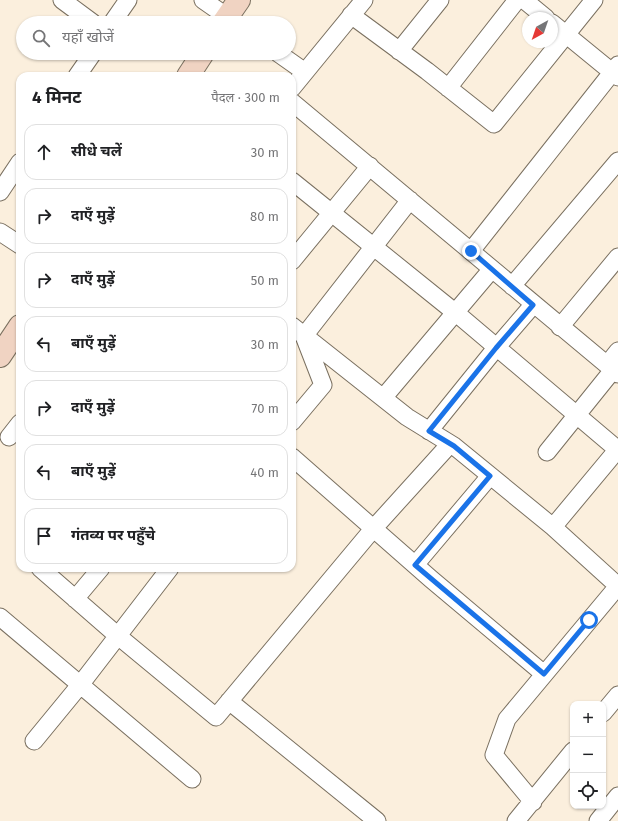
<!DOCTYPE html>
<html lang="hi">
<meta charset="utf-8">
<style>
body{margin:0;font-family:"Fira Sans","Noto Sans Devanagari",sans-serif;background:#f2f2f2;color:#202124}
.controls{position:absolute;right:12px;bottom:12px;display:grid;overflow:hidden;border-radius:8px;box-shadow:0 1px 3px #0004}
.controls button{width:36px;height:36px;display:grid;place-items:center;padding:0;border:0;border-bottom:1px solid #e0e0e0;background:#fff;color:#202124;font:20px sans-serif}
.compass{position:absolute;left:522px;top:12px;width:36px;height:36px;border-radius:50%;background:#fff;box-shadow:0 1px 3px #0004;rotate:220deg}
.stop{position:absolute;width:12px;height:12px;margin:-9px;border:3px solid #1a73e8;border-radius:50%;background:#fff}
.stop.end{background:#1a73e8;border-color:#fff;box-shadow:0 1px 4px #0008}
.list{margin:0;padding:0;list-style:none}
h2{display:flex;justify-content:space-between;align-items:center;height:52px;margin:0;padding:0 16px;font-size:17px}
h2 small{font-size:13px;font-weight:400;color:#757577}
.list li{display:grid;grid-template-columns:26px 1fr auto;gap:12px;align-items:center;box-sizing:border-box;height:56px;margin:0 8px 8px;padding:0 8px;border:1px solid #e0e0e0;border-radius:12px}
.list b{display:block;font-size:15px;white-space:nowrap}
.list em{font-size:13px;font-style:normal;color:#757577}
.icon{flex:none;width:22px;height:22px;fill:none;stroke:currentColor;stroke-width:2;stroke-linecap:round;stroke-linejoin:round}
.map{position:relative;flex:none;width:618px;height:821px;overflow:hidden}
.search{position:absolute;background:#fff;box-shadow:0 1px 3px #0004;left:16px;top:16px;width:280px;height:44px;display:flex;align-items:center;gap:10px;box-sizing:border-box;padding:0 14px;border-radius:22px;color:#757577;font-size:15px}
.panel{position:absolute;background:#fff;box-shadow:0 1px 3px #0004;left:16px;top:72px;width:280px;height:500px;border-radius:12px}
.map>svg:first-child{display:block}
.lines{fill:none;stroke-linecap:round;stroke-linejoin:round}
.street-casing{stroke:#7a7060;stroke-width:19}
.secondary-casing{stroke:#7a7060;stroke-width:24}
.street{stroke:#fff;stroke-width:17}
.secondary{stroke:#f0d3c2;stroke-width:22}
.route{stroke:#1a73e8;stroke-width:5}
</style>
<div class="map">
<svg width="618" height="821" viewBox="0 0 618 821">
<rect width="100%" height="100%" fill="#fbefdd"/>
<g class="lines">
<g class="street-casing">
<path id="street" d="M 62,0 L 93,23
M 203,0 L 236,23
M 524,0 L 546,18
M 351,15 L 427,71 L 494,124 L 594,0
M 112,23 L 128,0
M 552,23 L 618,77
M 399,51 L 440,0
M 278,53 L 305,72
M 77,76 L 93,53
M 292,88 L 364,0
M 448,88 L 517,0
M 292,102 L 618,374
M 292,181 L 462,318 L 618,450
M 0,192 L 20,162
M 0,232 L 20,245
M 471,251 L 618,65
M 292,261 L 370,166
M 512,286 L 618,161
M 292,326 L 407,417 L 454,446 L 553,527 L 618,586 L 507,719 L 494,755 L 533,802
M 560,327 L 618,257
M 607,365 L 618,351
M 383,398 L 492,269
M 292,422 L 323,385 L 304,336 L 410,200
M 429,431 L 496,348 L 533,305
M 9,437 L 20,423
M 547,452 L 613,370
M 292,457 L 431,579 L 544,674
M 553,527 L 618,449
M 415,565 L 490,476
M 40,568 L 118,636 L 216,717 L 373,529 L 450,444
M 75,599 L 101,568
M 0,617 L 192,779
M 229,701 L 377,821
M 603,713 L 618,695
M 34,741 L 80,685 L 170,568
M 516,821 L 573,751
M 598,821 L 618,796"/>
</g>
<g class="secondary-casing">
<path id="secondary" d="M 223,23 L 239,0
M 188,76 L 203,53
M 0,356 L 20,326"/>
</g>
<use href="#street" class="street"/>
<use href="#secondary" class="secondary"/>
</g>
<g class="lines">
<path class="route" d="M 471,251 L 533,305 L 496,348 L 429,431 L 454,446 L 490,476 L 415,565 L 544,674 L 589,620"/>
</g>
</svg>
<div class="controls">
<button>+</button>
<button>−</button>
<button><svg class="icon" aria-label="locate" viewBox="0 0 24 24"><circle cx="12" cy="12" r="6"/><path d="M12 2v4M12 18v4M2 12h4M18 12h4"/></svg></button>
</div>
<svg class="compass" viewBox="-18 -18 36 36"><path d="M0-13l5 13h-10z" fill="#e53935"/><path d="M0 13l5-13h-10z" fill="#757577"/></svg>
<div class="stop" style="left:589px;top:620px"></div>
<div class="stop end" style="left:471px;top:251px"></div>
<div class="search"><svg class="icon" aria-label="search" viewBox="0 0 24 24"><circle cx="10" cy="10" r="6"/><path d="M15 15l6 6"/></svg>यहाँ खोजें</div>
<section class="panel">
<h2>4 मिनट<small>पैदल · 300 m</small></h2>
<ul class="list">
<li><svg class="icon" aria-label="ahead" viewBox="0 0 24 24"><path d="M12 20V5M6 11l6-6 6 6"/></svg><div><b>सीधे चलें</b></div><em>30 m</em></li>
<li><svg class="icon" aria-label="right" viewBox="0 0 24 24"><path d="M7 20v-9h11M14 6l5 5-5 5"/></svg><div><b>दाएँ मुड़ें</b></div><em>80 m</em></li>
<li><svg class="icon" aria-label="right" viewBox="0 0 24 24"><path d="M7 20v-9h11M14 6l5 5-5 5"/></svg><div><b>दाएँ मुड़ें</b></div><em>50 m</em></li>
<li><svg class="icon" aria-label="left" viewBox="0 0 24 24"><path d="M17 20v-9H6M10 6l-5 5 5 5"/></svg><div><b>बाएँ मुड़ें</b></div><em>30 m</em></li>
<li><svg class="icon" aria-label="right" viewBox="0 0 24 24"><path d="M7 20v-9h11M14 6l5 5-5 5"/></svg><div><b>दाएँ मुड़ें</b></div><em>70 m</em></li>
<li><svg class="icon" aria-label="left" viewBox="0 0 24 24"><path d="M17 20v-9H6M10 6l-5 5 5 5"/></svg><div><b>बाएँ मुड़ें</b></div><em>40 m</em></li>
<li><svg class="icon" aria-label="arrive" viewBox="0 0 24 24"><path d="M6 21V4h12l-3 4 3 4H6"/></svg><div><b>गंतव्य पर पहुँचे</b></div></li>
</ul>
</section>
</div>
